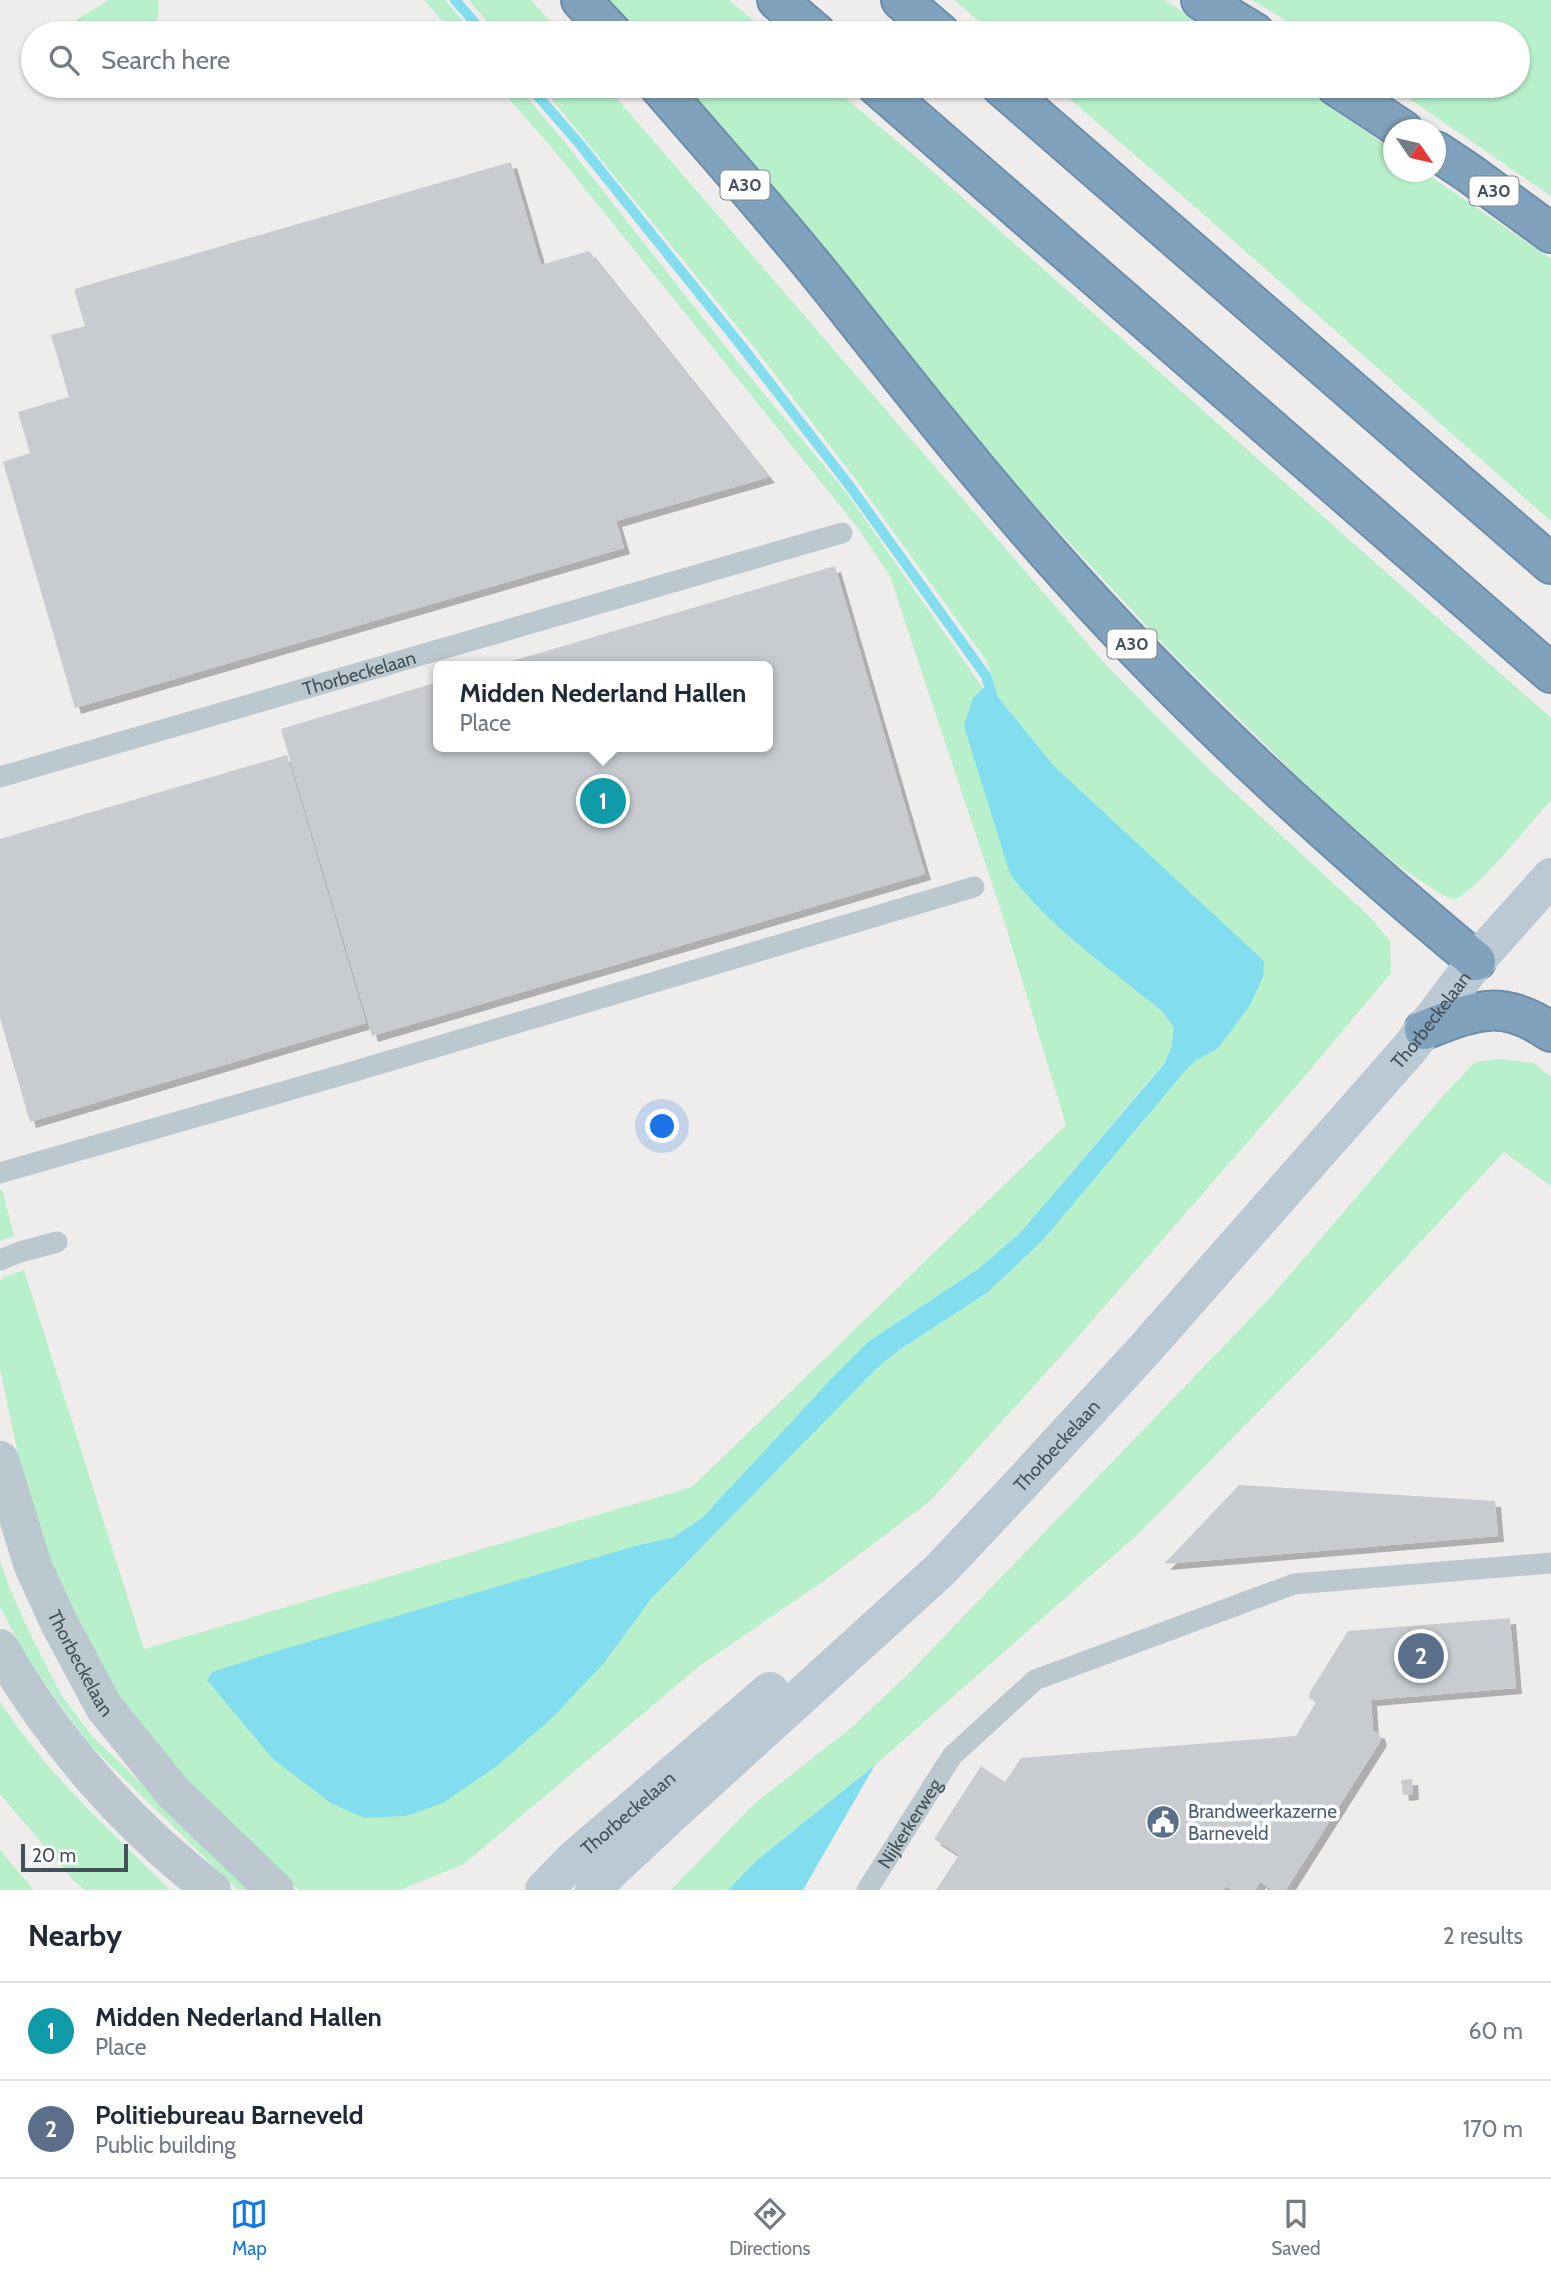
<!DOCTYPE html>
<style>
body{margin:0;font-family:Cabin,sans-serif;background:#f6f6f7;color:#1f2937}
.compass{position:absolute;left:1383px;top:119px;width:63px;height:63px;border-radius:50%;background:#fff;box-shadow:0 2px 5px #0004;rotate:124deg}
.scale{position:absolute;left:21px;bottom:18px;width:107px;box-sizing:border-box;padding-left:7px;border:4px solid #44515a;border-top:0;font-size:19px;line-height:24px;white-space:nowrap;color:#44515a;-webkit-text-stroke:5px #fff;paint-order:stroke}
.you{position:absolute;left:663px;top:1127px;width:24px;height:24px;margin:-18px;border:5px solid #fff;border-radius:50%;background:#1a73e8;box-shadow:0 0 0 10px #1a73e833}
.badge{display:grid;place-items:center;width:46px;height:46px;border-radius:50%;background:#1279e2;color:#fff;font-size:23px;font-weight:700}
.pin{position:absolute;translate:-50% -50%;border:4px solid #fff;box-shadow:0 2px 7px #0006}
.popup{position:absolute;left:433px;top:661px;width:340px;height:91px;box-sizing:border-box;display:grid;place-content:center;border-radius:10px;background:#fff;filter:drop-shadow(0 2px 5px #0005);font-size:23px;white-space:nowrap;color:#747a83}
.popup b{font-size:26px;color:#1f2937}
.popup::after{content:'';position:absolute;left:50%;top:100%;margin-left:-14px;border:14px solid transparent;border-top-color:#fff}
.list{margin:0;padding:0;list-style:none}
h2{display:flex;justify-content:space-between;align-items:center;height:91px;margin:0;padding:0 28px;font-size:30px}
h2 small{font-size:23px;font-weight:400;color:#747a83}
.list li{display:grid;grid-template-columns:46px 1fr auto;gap:21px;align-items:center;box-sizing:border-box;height:98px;padding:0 28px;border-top:2px solid #e0e1e3}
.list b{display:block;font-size:26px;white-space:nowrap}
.list p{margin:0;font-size:23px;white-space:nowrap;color:#747a83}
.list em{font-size:23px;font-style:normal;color:#747a83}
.icon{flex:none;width:38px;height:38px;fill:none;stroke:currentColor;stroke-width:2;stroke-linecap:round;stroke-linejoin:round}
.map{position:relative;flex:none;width:1551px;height:1890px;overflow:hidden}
.search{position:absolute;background:#fff;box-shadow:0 2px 5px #0004;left:21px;right:21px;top:21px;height:77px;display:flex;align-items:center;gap:18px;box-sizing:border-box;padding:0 24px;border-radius:38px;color:#747a83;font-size:26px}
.sheet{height:287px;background:#fff}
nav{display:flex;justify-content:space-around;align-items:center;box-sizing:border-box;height:98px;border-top:2px solid #e0e1e3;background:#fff;font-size:19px;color:#747a83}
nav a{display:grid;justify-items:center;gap:4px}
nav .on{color:#1279e2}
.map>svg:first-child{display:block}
.green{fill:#b7f0ca}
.water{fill:#82deee}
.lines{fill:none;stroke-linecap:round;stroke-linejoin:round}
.stream{stroke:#82deee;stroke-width:10}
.building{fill:#c8ccd1;filter:url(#shadow)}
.highway-casing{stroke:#6c8da9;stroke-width:42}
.lane{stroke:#bcc8cf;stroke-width:21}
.street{stroke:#bcc8cf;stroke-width:38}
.secondary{stroke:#bbc9d4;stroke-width:38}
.highway{stroke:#81a2bd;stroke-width:38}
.labels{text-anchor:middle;stroke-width:7;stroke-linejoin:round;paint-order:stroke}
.shield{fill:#fff;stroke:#7c858c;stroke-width:2}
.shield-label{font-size:18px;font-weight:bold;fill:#44515a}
.street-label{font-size:19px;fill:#44515a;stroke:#fff}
.service-label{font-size:19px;fill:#4e5e75;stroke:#fff;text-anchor:start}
</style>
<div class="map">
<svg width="1551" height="1890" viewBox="0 0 1551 1890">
<defs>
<filter id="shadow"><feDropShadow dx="6" dy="6" stdDeviation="0" flood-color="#0004"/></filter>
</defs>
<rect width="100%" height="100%" fill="#efecec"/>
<path class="green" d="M 109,0 L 158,0 C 168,46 97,33 69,33 L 76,20 Z
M 424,0 L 445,0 L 473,33 L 453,33 Z
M 469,0 L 531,0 L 560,33 L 497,33 Z
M 602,0 L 729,0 L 768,33 L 630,33 Z
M 954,0 L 1164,0 L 1217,33 L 993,33 Z
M 1252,0 L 1551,0 L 1551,196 L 1391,86 L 1518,86 L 1518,33 L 1307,33 Z
M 498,86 L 517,86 L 563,140 L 736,360 L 845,491 L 983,688 L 973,698 L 1045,914 L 1162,1011 L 1174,1028 L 1171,1048 L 1163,1064 L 1020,1233 L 978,1269 L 869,1341 L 832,1378 L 702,1518 L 674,1537 L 635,1546 L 604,1663 L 651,1599 L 875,1370 L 899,1350 L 988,1292 L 1043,1240 L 1185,1071 L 1195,1061 L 1218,1048 L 1054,766 L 993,691 L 992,678 L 986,660 L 857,481 L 754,347 L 541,86 L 606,86 L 1107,666 L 1210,770 L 1369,916 L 1390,941 L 1391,973 L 1299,1083 L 1069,1347 L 930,1501 L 825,1580 L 702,1664 L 464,1864 L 400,1890 L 299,1890 L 195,1795 L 113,1696 L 48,1562 L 25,1488 L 0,1369 L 0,1281 L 4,1277 L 24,1270 L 144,1649 L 692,1487 L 1066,1125 L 1003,917 L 890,576 L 858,528 L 553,149 Z
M 676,86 L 831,86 L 922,162 L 1551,718 L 1551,800 L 1501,858 L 1474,886 L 1455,900 L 1439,893 L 1400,867 L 1357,832 L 1309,788 L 1168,649 L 1016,485 L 848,284 Z
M 1055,86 L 1300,86 L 1393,150 L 1394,172 L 1424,172 L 1551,259 L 1551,521 L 1194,206 Z
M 1500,1059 L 1534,1063 L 1551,1077 L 1551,1186 L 1504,1152 L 1335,1334 L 1138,1534 L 875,1765 L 756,1861 L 728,1890 L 671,1890 L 753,1805 L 852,1727 L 908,1674 L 1270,1298 L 1443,1096 L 1475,1062 Z
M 0,1190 L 2,1190 L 14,1236 L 0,1241 Z
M 0,1560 L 9,1587 L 33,1640 L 62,1696 L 92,1736 L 252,1890 L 238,1890 L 89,1744 L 51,1692 L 25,1654 L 0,1607 Z
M 0,1701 C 45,1773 110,1830 170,1890 L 85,1890 L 73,1880 L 0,1794 Z
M 0,1850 L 34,1890 L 0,1890 Z"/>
<path class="water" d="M 983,688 L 993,691 L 1054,766 L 1264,961 L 1263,977 L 1250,1005 L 1218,1048 L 1195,1061 L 1185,1071 L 1043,1240 L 988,1292 L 899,1350 L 875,1370 L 651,1599 L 604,1663 L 552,1718 L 497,1766 L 443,1803 L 406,1816 L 364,1818 L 331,1803 L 273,1759 L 207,1680 L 212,1672 L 274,1652 L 635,1546 L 674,1537 L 702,1518 L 832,1378 L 869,1341 L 978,1269 L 1020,1233 L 1164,1064 L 1171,1048 L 1174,1028 L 1162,1011 C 1112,970 1048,926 1010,874 L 964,726 L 973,698 Z
M 875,1765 L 803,1890 L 728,1890 L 756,1861 Z"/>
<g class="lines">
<path class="stream" d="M 455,0 L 484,33
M 529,86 L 577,141 L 743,348 L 849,485 L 986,676 L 994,702"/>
</g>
<path class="building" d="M 511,162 L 541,265 L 589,251 L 769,477 L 616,521 L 624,548 L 75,708 L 3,462 L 30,453 L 18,412 L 69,397 L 51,335 L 85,326 L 74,289 Z
M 835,566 L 925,874 L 372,1036 L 281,729 L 438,682 L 438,747 L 768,747 L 768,666 L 495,666 Z
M 287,755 L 366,1023 L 30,1122 L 0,1018 L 0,839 Z
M 1239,1485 L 1495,1501 L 1498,1536 L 1164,1564 Z
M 1510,1618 L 1516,1688 L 1371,1700 L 1373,1731 L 1379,1733 L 1381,1740 L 1286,1890 L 1272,1890 L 1260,1882 L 1255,1890 L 1232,1890 L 1226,1886 L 1223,1890 L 936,1890 L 959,1855 L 934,1839 L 981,1766 L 1005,1782 L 1021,1758 L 1296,1736 L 1316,1702 L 1309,1698 L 1310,1692 L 1348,1631 Z
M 1412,1779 L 1413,1794 L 1403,1795 L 1401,1780 Z"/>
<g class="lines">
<g class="highway-casing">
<path id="highway" d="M 581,0 L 612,33
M 777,0 L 816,33
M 901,0 L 940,33
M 1201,0 L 1255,33
M 659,86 C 717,153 776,219 831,288 C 902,378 973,468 1049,554 C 1179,702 1325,835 1476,961
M 877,86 L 1551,673
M 1001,86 L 1551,564
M 1336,86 L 1403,130
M 1436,151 L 1469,173 L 1551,233
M 1424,1030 C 1476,1010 1502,998 1551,1032"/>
</g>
<g class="lane">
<path id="s1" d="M 0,777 L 842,533"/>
<path d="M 0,1173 L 352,1072 L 974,887"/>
<path d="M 0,1260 L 20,1252 L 57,1242"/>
<path id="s2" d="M 867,1890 L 952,1756 L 1035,1680 L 1294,1584 L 1551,1563"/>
</g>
<g class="street">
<path id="s3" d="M 0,1460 L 33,1566 L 58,1621 L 104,1707 L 173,1792 L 275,1890"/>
<path d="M 0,1648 C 53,1740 127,1825 212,1890"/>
</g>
<g class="secondary">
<path id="s4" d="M 544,1890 L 574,1859 L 770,1691"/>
<path id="s5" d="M 594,1890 L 607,1874 L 668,1817 L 940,1570 L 1021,1484 L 1146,1348 L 1409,1049 L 1476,961 L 1551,877"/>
</g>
<use href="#highway" class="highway"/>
</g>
<defs>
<g id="civic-disc" transform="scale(1.75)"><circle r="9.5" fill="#5c6f8a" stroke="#fff"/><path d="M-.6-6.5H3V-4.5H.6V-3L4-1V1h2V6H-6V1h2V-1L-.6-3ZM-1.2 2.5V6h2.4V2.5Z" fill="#fff"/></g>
</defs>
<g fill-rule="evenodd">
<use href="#civic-disc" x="1163" y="1822"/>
</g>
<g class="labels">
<g class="shield">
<rect x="720.5" y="170.5" width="49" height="29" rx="5"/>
<rect x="1469.5" y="176.5" width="49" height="29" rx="5"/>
<rect x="1107.5" y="629.5" width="49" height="29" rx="5"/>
</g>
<g class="shield-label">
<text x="745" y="191">A30</text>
<text x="1494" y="197">A30</text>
<text x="1132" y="650">A30</text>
</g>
<g class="street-label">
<text dy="7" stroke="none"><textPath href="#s1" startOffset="374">Thorbeckelaan</textPath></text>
<text dy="7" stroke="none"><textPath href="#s5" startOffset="1209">Thorbeckelaan</textPath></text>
<text dy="7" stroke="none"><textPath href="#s5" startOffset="642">Thorbeckelaan</textPath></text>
<text dy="7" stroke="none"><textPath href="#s3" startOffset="219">Thorbeckelaan</textPath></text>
<text dy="7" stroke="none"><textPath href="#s4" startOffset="114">Thorbeckelaan</textPath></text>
<text dy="7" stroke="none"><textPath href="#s2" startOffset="79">Nijkerkerweg</textPath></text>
</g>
<g class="service-label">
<text x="1188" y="1818">Brandweerkazerne<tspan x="1188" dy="22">Barneveld</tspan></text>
</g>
</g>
</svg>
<svg class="compass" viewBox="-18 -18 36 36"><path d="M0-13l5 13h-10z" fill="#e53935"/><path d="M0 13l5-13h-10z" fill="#747a83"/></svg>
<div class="scale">20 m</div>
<div class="you"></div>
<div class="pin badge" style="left:603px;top:801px;background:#0f9aa8">1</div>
<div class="popup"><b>Midden Nederland Hallen</b>Place</div>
<div class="pin badge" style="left:1421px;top:1656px;background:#5c6f8a">2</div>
<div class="search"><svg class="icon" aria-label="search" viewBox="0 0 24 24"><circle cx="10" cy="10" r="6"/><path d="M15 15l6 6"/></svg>Search here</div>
</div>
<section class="sheet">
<h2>Nearby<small>2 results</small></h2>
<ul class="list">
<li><span class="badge" style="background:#0f9aa8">1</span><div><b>Midden Nederland Hallen</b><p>Place</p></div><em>60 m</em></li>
<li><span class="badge" style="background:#5c6f8a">2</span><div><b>Politiebureau Barneveld</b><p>Public building</p></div><em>170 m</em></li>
</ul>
</section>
<nav>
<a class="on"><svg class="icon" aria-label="map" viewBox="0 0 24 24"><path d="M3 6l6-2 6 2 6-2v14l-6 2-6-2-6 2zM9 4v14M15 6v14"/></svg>Map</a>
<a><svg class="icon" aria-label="directions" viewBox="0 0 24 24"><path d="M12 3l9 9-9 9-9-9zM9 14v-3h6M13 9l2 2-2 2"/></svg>Directions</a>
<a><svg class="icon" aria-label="saved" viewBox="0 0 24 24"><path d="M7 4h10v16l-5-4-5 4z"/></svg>Saved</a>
</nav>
